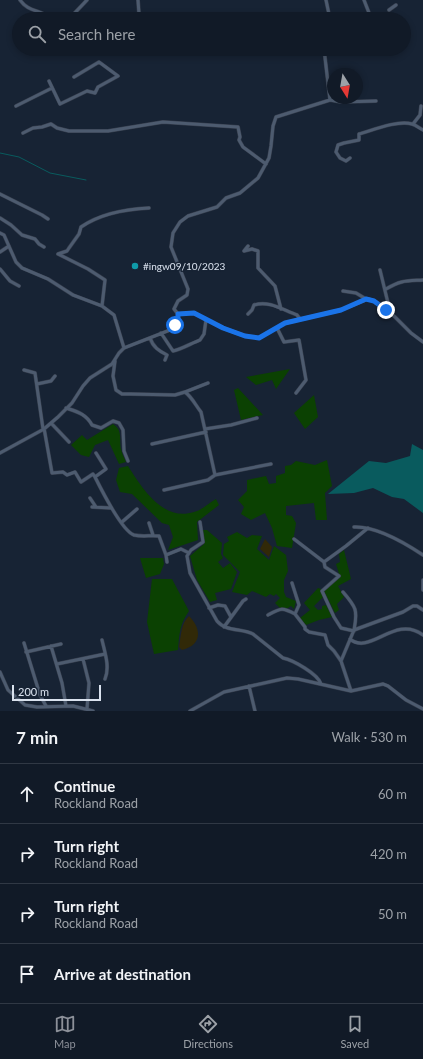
<!DOCTYPE html>
<meta charset="utf-8">
<style>
body{margin:0;font-family:Lato,sans-serif;background:#1a232f;color:#f1f3f6}
.compass{position:absolute;left:327px;top:68px;width:36px;height:36px;border-radius:50%;background:#111a27;box-shadow:0 2px 6px #0003;rotate:169deg}
.scale{position:absolute;left:12px;bottom:10px;width:89px;box-sizing:border-box;padding-left:4px;border:2px solid #dae2ee;border-top:0;font-size:11px;line-height:14px;white-space:nowrap;color:#dae2ee;-webkit-text-stroke:3px #172334;paint-order:stroke}
.stop{position:absolute;width:12px;height:12px;margin:-9px;border:3px solid #1a73e8;border-radius:50%;background:#fff}
.stop.end{background:#1a73e8;border-color:#fff;box-shadow:0 1px 4px #0008}
.list{margin:0;padding:0;list-style:none}
h2{display:flex;justify-content:space-between;align-items:center;height:52px;margin:0;padding:0 16px;font-size:17px}
h2 small{font-size:13px;font-weight:400;color:#9ca1a7}
.list li{display:grid;grid-template-columns:26px 1fr auto;gap:12px;align-items:center;box-sizing:border-box;height:60px;padding:0 16px;border-top:1px solid #303844}
.list b{display:block;font-size:15px;white-space:nowrap}
.list p{margin:0;font-size:13px;white-space:nowrap;color:#9ca1a7}
.list em{font-size:13px;font-style:normal;color:#9ca1a7}
.icon{flex:none;width:22px;height:22px;fill:none;stroke:currentColor;stroke-width:2;stroke-linecap:round;stroke-linejoin:round}
.map{position:relative;flex:none;width:423px;height:711px;overflow:hidden}
.search{position:absolute;background:#111a27;box-shadow:0 2px 6px #0003;left:12px;right:12px;top:12px;height:44px;display:flex;align-items:center;gap:10px;box-sizing:border-box;padding:0 14px;border-radius:22px;color:#9ca1a7;font-size:15px}
.sheet{height:292px;background:#111a27}
nav{display:flex;justify-content:space-around;align-items:center;box-sizing:border-box;height:56px;border-top:1px solid #303844;background:#111a27;font-size:11px;color:#9ca1a7}
nav a{display:grid;justify-items:center;gap:2px}
nav .on{color:#8c9099}
.map>svg:first-child{display:block}
.green{fill:#0b4102}
.sand{fill:#312908}
.water{fill:#095b5e}
.lines{fill:none;stroke-linecap:round;stroke-linejoin:round}
.stream{stroke:#095b5e;stroke-width:1}
.minor-casing{stroke:#373f4e;stroke-width:4}
.minor{stroke:#4d5b6f;stroke-width:3}
.route{stroke:#1a73e8;stroke-width:5}
.culture-dot{fill:#0f9aa8;stroke:#172334;stroke-width:1.5}
.labels{text-anchor:middle;stroke-width:3;stroke-linejoin:round;paint-order:stroke}
.poi-label{font-size:10px;fill:#dae2ee;stroke:#172334;text-anchor:start}
</style>
<div class="map">
<svg width="423" height="711" viewBox="0 0 423 711">
<rect width="100%" height="100%" fill="#172334"/>
<path class="green" d="M 290,369 L 276,389 L 272,380 L 256,385 L 246,377 Z
M 238,388 L 263,415 L 241,420 L 234,390 Z
M 314,395 L 318,417 L 305,429 L 294,413 Z
M 113,424 C 123,430 119,439 121,449 C 122,453 124,458 126,462 L 119,464 L 108,440 L 95,445 L 89,457 L 81,455 L 71,445 L 82,435 L 87,440 Z
M 327,460 L 332,486 L 325,493 L 327,520 L 316,520 L 314,503 L 286,506 L 286,515 L 292,516 L 296,523 L 292,548 L 277,546 L 272,528 L 265,513 L 251,520 L 241,514 L 244,507 L 238,500 L 247,491 L 247,480 L 266,476 L 269,484 L 276,483 L 276,476 L 285,473 L 285,466 L 291,465 L 296,461 L 315,465 Z
M 128,466 C 142,488 163,522 194,512 C 202,510 209,503 216,499 L 219,505 L 197,522 L 198,540 L 168,550 L 173,537 L 169,525 L 162,523 L 132,494 L 120,492 L 116,480 L 119,468 Z
M 203,530 L 207,530 L 222,543 L 221,554 L 223,558 L 218,562 L 223,568 L 230,563 L 237,572 L 231,589 L 215,593 L 217,600 L 210,602 L 197,580 L 190,556 L 204,544 Z
M 237,532 L 247,538 L 252,535 L 262,536 L 257,549 L 269,560 L 274,546 L 286,555 L 288,571 L 284,580 L 284,592 L 286,597 L 296,601 L 294,609 L 291,606 L 288,608 L 280,608 L 275,603 L 280,598 L 276,594 L 274,596 L 270,594 L 266,597 L 252,591 L 247,595 L 232,592 L 240,572 L 223,555 L 224,544 L 229,541 L 227,537 Z
M 344,550 L 351,579 L 338,586 L 344,597 L 337,604 L 339,610 L 335,613 L 324,591 L 340,577 L 336,564 L 340,562 L 339,554 Z
M 140,558 L 163,558 L 164,564 L 160,574 L 146,578 Z
M 152,579 L 172,579 L 189,611 C 180,624 179,634 178,650 L 154,654 L 147,622 Z
M 318,588 L 321,589 L 323,597 L 314,606 L 318,610 L 322,609 L 322,606 L 326,605 L 332,617 L 319,620 L 306,625 L 300,618 L 310,610 L 304,603 Z"/>
<path class="sand" d="M 265,539 L 272,547 L 269,557 L 260,549 Z
M 189,616 C 202,629 202,645 182,650 L 179,647 C 181,636 181,623 189,616 Z"/>
<path class="water" d="M 412,444 L 423,450 L 423,513 L 404,499 L 392,497 L 373,488 L 354,493 L 328,494 L 369,461 L 386,463 L 410,456 Z"/>
<g class="lines">
<path class="stream" d="M 0,153 L 19,157 L 50,173 L 86,180"/>
<g class="minor-casing">
<path id="minor" d="M 20,0 C 29,13 41,9 51,19
M 138,0 L 139,14
M 326,0 L 330,19
M 364,0 L 371,18
M 389,10 L 396,5
M 69,19 L 87,0
M 323,19 L 330,17
M 196,54 L 215,49
M 49,81 L 60,104 L 87,91 L 95,93 L 98,87 L 118,76 L 99,62 L 74,77
M 330,100 L 341,102 L 376,101
M 16,106 L 52,88
M 413,124 L 420,115 L 421,106
M 23,133 L 33,128 L 42,127 L 51,124 L 57,128 L 69,131 L 108,131 L 163,122 L 238,127 L 240,137 L 239,140 L 243,147 L 266,164
M 350,158 L 346,161 L 340,158 L 336,152 L 338,145 L 344,143 L 359,140 L 359,134 C 373,130 397,120 412,124 C 416,125 419,128 423,130
M 0,194 L 42,215 L 48,219
M 0,218 L 11,225 L 22,235 L 35,239 L 39,244 L 44,247
M 0,233 L 4,235 L 16,262 L 22,268 L 48,279 L 73,295 L 102,306 L 114,315 L 124,348
M 248,246 L 244,251 L 252,249 L 258,251 L 258,268 L 275,286 L 281,309
M 0,252 L 9,246
M 0,269 L 10,281 L 19,286
M 380,270 L 388,303 L 382,306
M 386,289 C 401,280 406,281 423,280
M 343,291 L 356,293 L 366,299
M 102,306 L 105,280 L 88,269 L 58,254 L 67,251 L 69,248 L 79,234 L 81,227 C 100,214 127,209 149,208
M 178,314 L 174,309 L 178,301 L 187,295 L 188,289 L 171,247 L 173,233 L 180,222 L 188,216 L 217,207 L 226,198 L 240,193 L 258,178 L 269,158 L 271,146 L 273,126 L 276,117 L 330,100 L 324,49
M 248,314 L 252,310 L 254,305 C 269,300 283,310 297,315 L 300,319
M 277,328 L 284,342 L 299,340 L 306,380 L 296,393
M 161,333 L 173,351 C 180,350 192,343 200,340 L 204,334 L 206,320
M 150,338 C 153,347 159,351 167,355 L 165,360
M 115,361 L 113,376 L 116,390 L 122,394 L 130,394 L 175,395 L 185,392 C 192,397 196,406 201,412 L 215,475
M 24,370 L 35,373 L 43,429
M 37,384 L 51,381 L 55,376
M 185,392 L 208,383
M 66,408 C 78,412 86,414 92,425 L 101,428 L 113,421 L 119,423 L 123,430 L 124,451 L 128,461
M 51,423 L 69,442
M 44,428 L 52,473 L 63,472 L 67,475 L 75,472 L 81,482 L 93,474 L 95,477
M 205,429 L 231,425 L 257,418
M 152,444 L 206,432
M 0,453 L 44,429 L 58,417 L 72,403 L 83,386 L 90,378 L 112,364 L 119,353 L 124,348 L 170,330 L 178,321 L 178,314 L 194,313 L 223,328 L 245,336 L 259,338 L 285,323 L 341,310 L 368,299 L 374,301 L 381,305 L 395,317 L 411,333 L 423,342
M 96,453 L 106,469 L 95,477 C 101,489 122,531 134,535 C 142,537 151,535 159,536 L 166,555
M 164,490 L 208,480 L 215,475 L 271,464 L 215,475
M 90,498 L 96,507
M 92,507 L 111,508
M 122,522 L 137,509
M 200,522 L 203,542 L 191,550 L 187,556 L 190,573 L 217,621 C 226,632 242,628 253,634 L 283,658 C 293,660 318,674 321,684
M 149,523 L 153,535
M 354,527 C 376,526 405,543 423,555
M 294,539 L 324,562 L 325,567 L 339,576 L 322,591 L 334,617 L 341,628 L 354,631
M 167,562 L 166,555 L 181,549 L 189,553
M 324,562 L 346,546 L 368,528
M 423,580 L 423,590
M 292,583 L 299,605 L 295,614 L 305,627 L 305,629 L 309,632 L 325,635 L 328,645 L 334,651 L 341,661 L 351,691
M 343,592 C 356,607 358,610 354,630
M 209,608 L 218,605 L 225,606 L 231,617
M 268,615 C 281,608 282,607 295,614
M 224,627 L 243,601 L 246,599
M 350,639 C 370,656 395,614 423,635
M 102,640 C 105,653 110,667 105,679
M 24,643 L 40,695 L 46,706
M 51,646 L 62,683 L 66,706
M 26,652 L 61,644
M 83,659 L 89,683 L 87,709
M 341,661 L 354,630 L 403,612 L 413,606 L 417,606 L 423,610
M 57,664 L 105,654
M 0,672 L 8,690 L 25,705 L 37,707 L 73,706 L 93,711
M 249,686 L 255,711
M 190,711 L 224,692 L 287,678 L 298,679 L 351,691 L 383,684 L 388,686 L 406,700 L 423,709"/>
</g>
<use href="#minor" class="minor"/>
</g>
<g class="lines">
<path class="route" d="M 175,325 L 178,320 L 178,314 L 194,313 L 223,328 L 245,336 L 259,338 L 285,323 L 341,310 L 366,299 L 374,301 L 386,310"/>
</g>
<circle class="culture-dot" cx="135" cy="266" r="4"/>
<g class="labels">
<g class="poi-label">
<text x="143" y="270">#ingw09/10/2023</text>
</g>
</g>
</svg>
<svg class="compass" viewBox="-18 -18 36 36"><path d="M0-13l5 13h-10z" fill="#e53935"/><path d="M0 13l5-13h-10z" fill="#9ca1a7"/></svg>
<div class="scale">200 m</div>
<div class="stop" style="left:175px;top:325px"></div>
<div class="stop end" style="left:386px;top:310px"></div>
<div class="search"><svg class="icon" aria-label="search" viewBox="0 0 24 24"><circle cx="10" cy="10" r="6"/><path d="M15 15l6 6"/></svg>Search here</div>
</div>
<section class="sheet">
<h2>7 min<small>Walk · 530 m</small></h2>
<ul class="list">
<li><svg class="icon" aria-label="ahead" viewBox="0 0 24 24"><path d="M12 20V5M6 11l6-6 6 6"/></svg><div><b>Continue</b><p>Rockland Road</p></div><em>60 m</em></li>
<li><svg class="icon" aria-label="right" viewBox="0 0 24 24"><path d="M7 20v-9h11M14 6l5 5-5 5"/></svg><div><b>Turn right</b><p>Rockland Road</p></div><em>420 m</em></li>
<li><svg class="icon" aria-label="right" viewBox="0 0 24 24"><path d="M7 20v-9h11M14 6l5 5-5 5"/></svg><div><b>Turn right</b><p>Rockland Road</p></div><em>50 m</em></li>
<li><svg class="icon" aria-label="arrive" viewBox="0 0 24 24"><path d="M6 21V4h12l-3 4 3 4H6"/></svg><div><b>Arrive at destination</b></div></li>
</ul>
</section>
<nav>
<a class="on"><svg class="icon" aria-label="map" viewBox="0 0 24 24"><path d="M3 6l6-2 6 2 6-2v14l-6 2-6-2-6 2zM9 4v14M15 6v14"/></svg>Map</a>
<a><svg class="icon" aria-label="directions" viewBox="0 0 24 24"><path d="M12 3l9 9-9 9-9-9zM9 14v-3h6M13 9l2 2-2 2"/></svg>Directions</a>
<a><svg class="icon" aria-label="saved" viewBox="0 0 24 24"><path d="M7 4h10v16l-5-4-5 4z"/></svg>Saved</a>
</nav>
